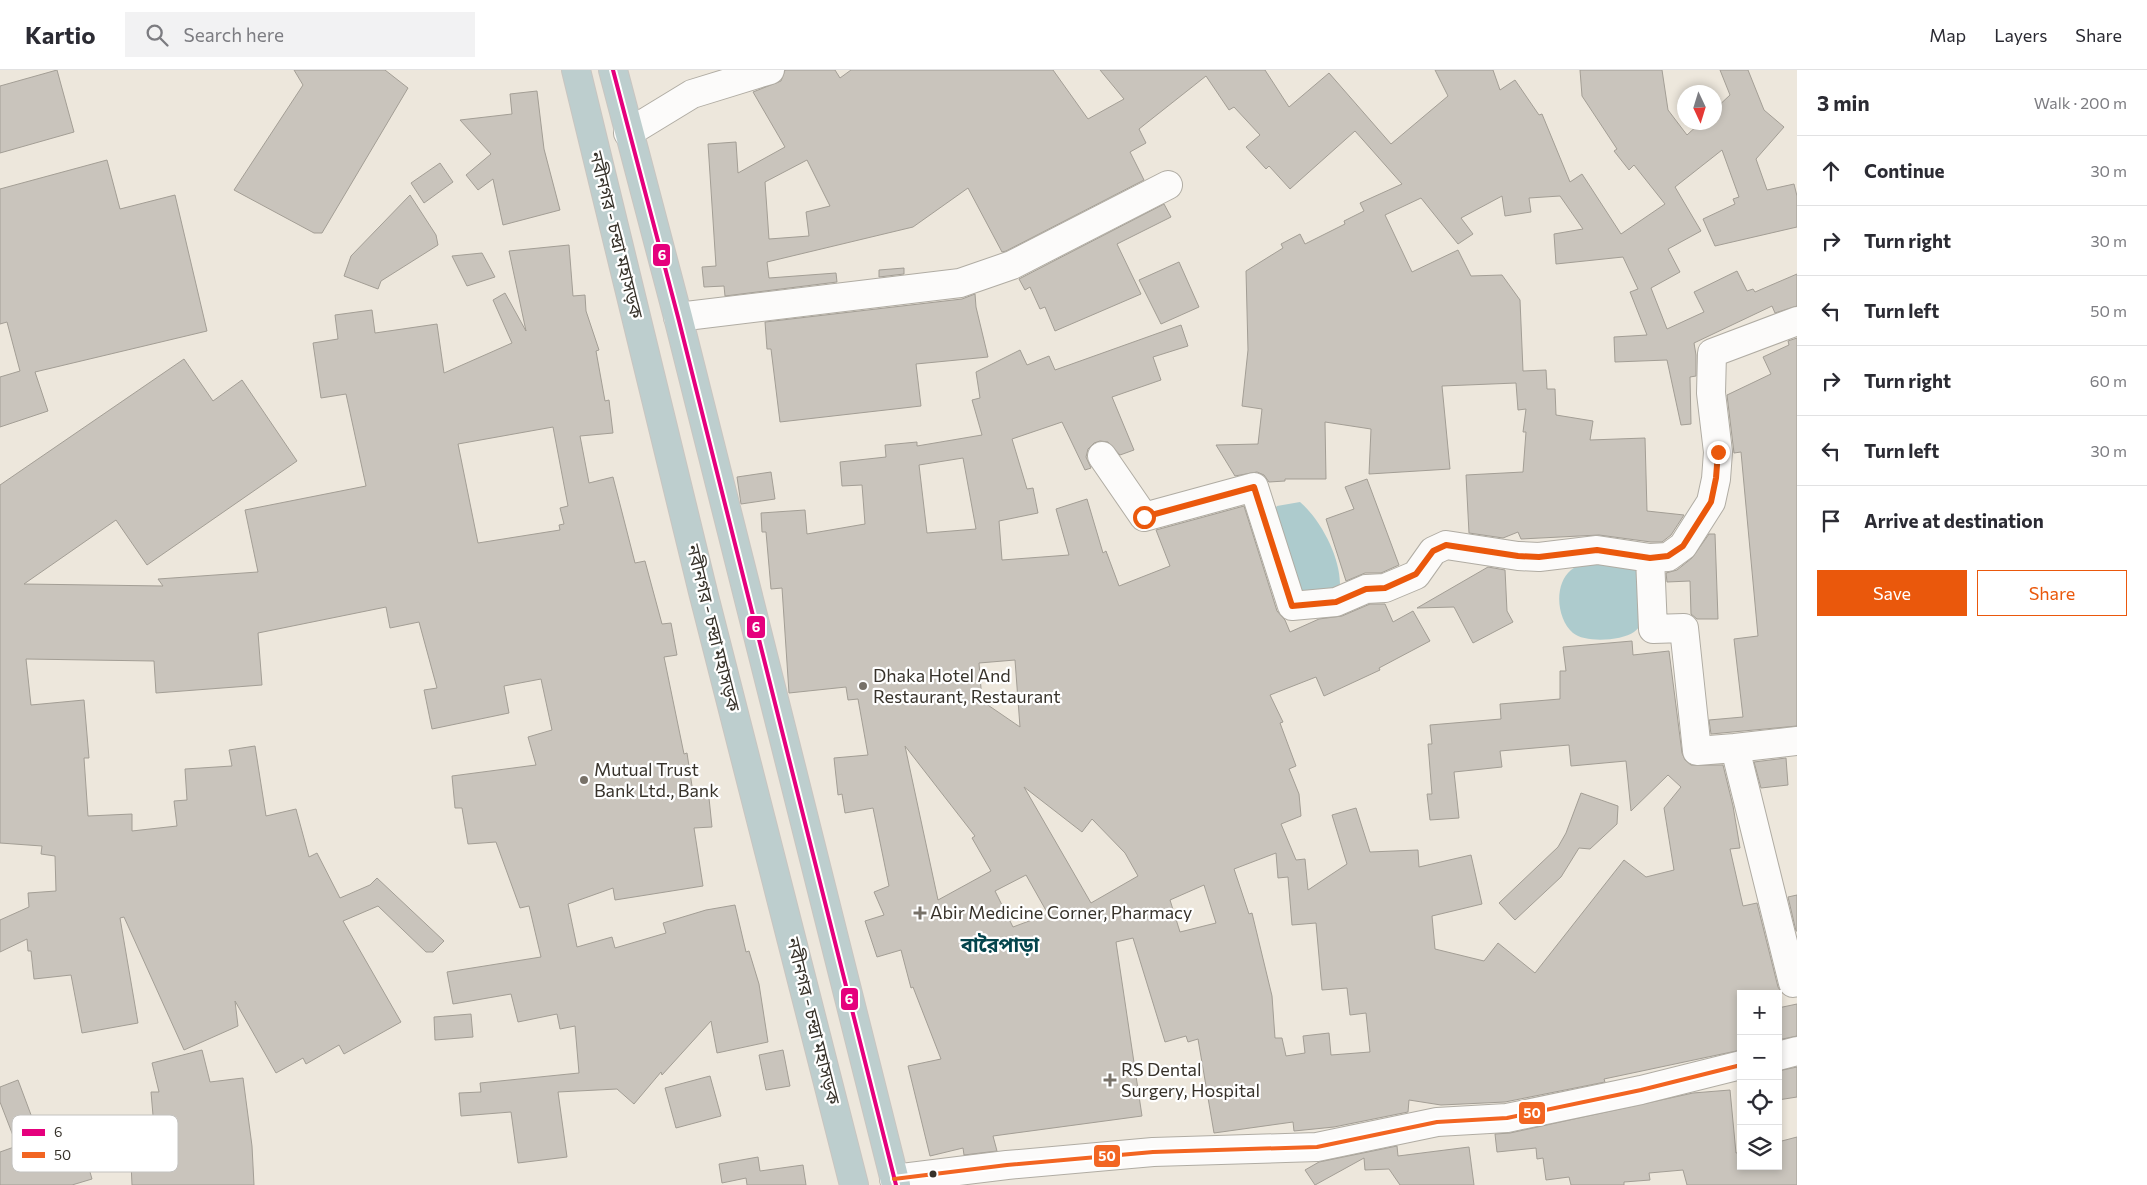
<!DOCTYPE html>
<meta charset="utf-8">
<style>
body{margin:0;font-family:Commissioner,"Noto Sans Bengali",sans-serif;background:#f2f2f3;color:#2b2b33}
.controls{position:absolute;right:15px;bottom:15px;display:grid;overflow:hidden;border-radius:0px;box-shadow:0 2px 8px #0003}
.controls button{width:45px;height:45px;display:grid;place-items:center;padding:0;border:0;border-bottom:1px solid #e1e1e2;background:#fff;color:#2b2b33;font:25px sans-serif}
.compass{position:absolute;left:1677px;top:15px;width:45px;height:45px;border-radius:50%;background:#fff;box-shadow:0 2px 8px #0003;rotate:176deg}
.stop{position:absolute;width:15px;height:15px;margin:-11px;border:4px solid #ea580c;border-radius:50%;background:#fff}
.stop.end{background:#ea580c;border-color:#fff;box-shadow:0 1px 5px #0008}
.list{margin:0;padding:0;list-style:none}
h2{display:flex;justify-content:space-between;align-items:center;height:65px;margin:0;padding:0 20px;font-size:21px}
h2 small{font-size:16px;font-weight:400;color:#7c7c81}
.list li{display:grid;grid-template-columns:32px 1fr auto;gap:15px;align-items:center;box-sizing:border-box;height:70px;padding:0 20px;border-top:1px solid #e1e1e2}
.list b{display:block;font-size:19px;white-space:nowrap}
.list em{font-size:16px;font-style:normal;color:#7c7c81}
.actions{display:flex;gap:10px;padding:15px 20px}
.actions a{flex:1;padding:11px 0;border:1px solid #ea580c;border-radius:0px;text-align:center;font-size:18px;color:#ea580c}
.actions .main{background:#ea580c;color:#fff}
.icon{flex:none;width:28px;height:28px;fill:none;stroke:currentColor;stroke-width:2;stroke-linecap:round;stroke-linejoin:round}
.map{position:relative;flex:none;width:1797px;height:1115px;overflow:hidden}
header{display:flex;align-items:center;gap:30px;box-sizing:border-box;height:70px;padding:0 25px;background:#fff;border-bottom:1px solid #e1e1e2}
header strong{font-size:24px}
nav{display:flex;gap:28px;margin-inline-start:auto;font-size:18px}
.search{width:350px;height:45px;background:#f2f2f3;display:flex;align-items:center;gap:12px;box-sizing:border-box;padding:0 18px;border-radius:0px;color:#7c7c81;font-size:19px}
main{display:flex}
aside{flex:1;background:#fff}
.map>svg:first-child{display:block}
.water{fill:#adcbcd}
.building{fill:#c9c4bc;stroke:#a39e95;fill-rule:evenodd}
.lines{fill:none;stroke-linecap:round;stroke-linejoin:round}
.minor-casing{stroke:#b0aca3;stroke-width:30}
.highway-casing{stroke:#c9c5c0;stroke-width:30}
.minor{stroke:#fcfbfa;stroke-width:28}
.highway{stroke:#bdcece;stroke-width:28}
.bus-1-casing{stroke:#fff;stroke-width:8}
.bus-2-casing{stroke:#fff;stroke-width:8}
.bus-1{stroke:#e5007d;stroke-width:4}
.bus-2{stroke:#f26522;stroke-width:4}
.route{stroke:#ea580c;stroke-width:6}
.poi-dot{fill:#777168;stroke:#fff;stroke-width:2}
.bus-dot{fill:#37322a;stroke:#fff;stroke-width:2}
.labels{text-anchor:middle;stroke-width:4.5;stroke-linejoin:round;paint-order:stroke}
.street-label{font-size:18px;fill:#37322a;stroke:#fff}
.poi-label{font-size:18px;fill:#37322a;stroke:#fff;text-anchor:start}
.quarter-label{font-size:20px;font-weight:bold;fill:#04454d;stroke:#fff}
.key{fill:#fff;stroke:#c3c2bf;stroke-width:1}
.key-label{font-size:14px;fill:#37322a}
.line-badge{stroke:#fff;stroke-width:2}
.badge-label{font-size:14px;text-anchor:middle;font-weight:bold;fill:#fff}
</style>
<header>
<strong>Kartio</strong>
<div class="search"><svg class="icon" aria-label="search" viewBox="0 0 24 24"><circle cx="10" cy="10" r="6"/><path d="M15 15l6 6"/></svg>Search here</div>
<nav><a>Map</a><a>Layers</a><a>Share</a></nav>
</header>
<main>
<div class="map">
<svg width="1797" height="1115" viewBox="0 0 1797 1115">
<rect width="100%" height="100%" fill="#ede7dc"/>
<path class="water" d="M 1300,432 C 1320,449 1340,486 1340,514 L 1327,523 L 1306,524 L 1298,516 L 1273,441 L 1277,436 Z
M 1588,490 L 1638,497 L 1645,551 C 1641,554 1638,559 1634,562 C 1621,571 1585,573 1573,563 C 1556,548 1554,514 1571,500 C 1576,496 1583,493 1588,490 Z"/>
<path class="building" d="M 57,0 L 74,62 L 0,83 L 0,16 Z
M 294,0 L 385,0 L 408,18 L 322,163 L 314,163 L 234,120 L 303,15 Z
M 785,0 L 835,0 L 840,8 L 851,0 L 1053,0 L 1088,49 L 1124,29 L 1100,0 L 1265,0 L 1289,37 L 1329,3 L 1391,74 L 1448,26 L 1435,0 L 1493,0 L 1500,20 L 1515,10 L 1539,45 L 1542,44 L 1570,112 L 1582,104 L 1621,164 L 1665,134 L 1634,95 L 1629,100 L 1614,81 L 1617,79 L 1582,26 L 1580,0 L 1662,0 L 1668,40 L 1687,65 L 1701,52 L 1714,52 L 1714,40 L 1730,25 L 1720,0 L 1748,0 L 1764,40 L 1784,57 L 1756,89 L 1767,120 L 1794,114 L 1797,126 L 1797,157 L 1715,176 L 1703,149 L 1735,134 L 1733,129 L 1739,127 L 1722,80 L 1675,117 L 1701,161 L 1668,179 L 1680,202 L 1651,218 L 1667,259 L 1704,242 L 1694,222 L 1737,201 L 1747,221 L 1753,219 L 1755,222 L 1797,204 L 1797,236 L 1775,243 L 1772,236 L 1694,273 L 1696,285 L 1696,306 L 1690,307 L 1691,354 L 1681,355 L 1667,290 L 1615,292 L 1614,267 L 1647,265 L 1630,222 L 1638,219 L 1623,187 L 1556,194 L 1554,164 L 1583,159 L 1560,126 L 1529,128 L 1531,142 L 1505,146 L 1502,126 L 1461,148 L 1473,164 L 1458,174 L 1421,128 L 1385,145 L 1412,202 L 1458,180 L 1471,206 L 1502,205 L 1520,230 L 1523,301 L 1546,300 L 1547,319 L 1555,319 L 1556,345 L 1593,351 L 1590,370 L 1645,368 L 1647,441 L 1684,445 L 1671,465 L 1662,472 L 1651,472 L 1599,465 L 1521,469 L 1518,462 L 1503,468 L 1469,463 L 1466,405 L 1523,402 L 1526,362 L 1523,362 L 1526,339 L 1518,340 L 1516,313 L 1442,316 L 1450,399 L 1369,404 L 1371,359 L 1325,352 L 1326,409 L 1285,409 L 1285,411 L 1269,412 L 1264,405 L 1257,402 L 1235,406 L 1216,375 L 1258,374 L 1262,339 L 1242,336 L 1248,280 L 1246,201 L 1283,178 L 1281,174 L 1300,164 L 1305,174 L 1345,154 L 1344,151 L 1364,141 L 1360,133 L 1402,114 L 1355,61 L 1290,119 L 1269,96 L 1266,99 L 1246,77 L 1260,65 L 1234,37 L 1229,40 L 1206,6 L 1139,59 L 1146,73 L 1130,82 L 1144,110 L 1006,181 L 1002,182 L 968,118 L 913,157 L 767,192 L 769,208 L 836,203 L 837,212 L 725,226 L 724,216 L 704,217 L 702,197 L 716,196 L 708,74 L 736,72 L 738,103 L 785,77 L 753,22 L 781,11 ZM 807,90 L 830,136 L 806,142 L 809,166 L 769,169 L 765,112 Z
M 537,21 L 544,79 L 560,140 L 503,155 L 493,109 L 478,120 L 466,105 L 491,84 L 460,50 L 512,44 L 510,24 Z
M 107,90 L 120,139 L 175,125 L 207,261 L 35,302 L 48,341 L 0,357 L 0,307 L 20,301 L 7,252 L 0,254 L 0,119 Z
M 440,93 L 453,112 L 424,133 L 411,113 Z
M 410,125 L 436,165 L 438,175 L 381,211 L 378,219 L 344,206 L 351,186 Z
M 1164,134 L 1171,147 L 1117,174 L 1141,224 L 1055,261 L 1045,237 L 1040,239 L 1030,217 L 1025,220 L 1019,209 Z
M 569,175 L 573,226 L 585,225 L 586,241 L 599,280 L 596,281 L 605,331 L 609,330 L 613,363 L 580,366 L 589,413 L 613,407 L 635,493 L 645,491 L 662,554 L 671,553 L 677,585 L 664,587 L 684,684 L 687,683 L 694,729 L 709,728 L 712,757 L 694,758 L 703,816 L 615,830 L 613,818 L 568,834 L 577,877 L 612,867 L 615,878 L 666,863 L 663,853 L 706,840 L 735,835 L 746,882 L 749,881 L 759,914 L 768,972 L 717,983 L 711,951 L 662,1005 L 661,1002 L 634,1034 L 617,1019 L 558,1022 L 567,1087 L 518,1093 L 511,1042 L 461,1046 L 459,1023 L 481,1022 L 480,1013 L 579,1003 L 575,956 L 560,959 L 557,944 L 518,952 L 511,924 L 453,934 L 447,902 L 541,887 L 529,836 L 520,838 L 496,772 L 468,774 L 462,738 L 455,738 L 452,706 L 536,695 L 528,667 L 552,660 L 541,609 L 504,616 L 509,643 L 432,659 L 424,620 L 437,618 L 419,552 L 390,558 L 386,537 L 258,563 L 262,615 L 156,623 L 154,591 L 26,589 L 31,635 L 84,630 L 89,688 L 84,688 L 88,746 L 132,744 L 132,761 L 177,756 L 174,731 L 187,730 L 185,699 L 232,696 L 229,680 L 255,676 L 266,746 L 296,739 L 309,787 L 317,783 L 340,828 L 370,815 L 377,808 L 444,871 L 433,882 L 426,882 L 378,836 L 343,851 L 401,952 L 344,984 L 339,975 L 306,994 L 303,988 L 276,1003 L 235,931 L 238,956 L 184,980 L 124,847 L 120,848 L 138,953 L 82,963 L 71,905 L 34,909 L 31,881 L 28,881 L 27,869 L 0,882 L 0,850 L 29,837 L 28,823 L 56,821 L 55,786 L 41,784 L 42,776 L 0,773 L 0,415 L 184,289 L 213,331 L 242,310 L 297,391 L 147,495 L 116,450 L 24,514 L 163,516 L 158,509 L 258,502 L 245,440 L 366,416 L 346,324 L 321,328 L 313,273 L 338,269 L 335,245 L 372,240 L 375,263 L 437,254 L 444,303 L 512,273 L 493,230 L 505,223 L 526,261 L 509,181 ZM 553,357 L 568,436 L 560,438 L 564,454 L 559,455 L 560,460 L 478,473 L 458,374 Z
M 482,183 L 495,207 L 467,216 L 452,186 Z
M 1179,192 L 1199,237 L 1161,254 L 1139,210 Z
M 904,198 L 904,204 L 879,207 L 879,200 Z
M 975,224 L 976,237 L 988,287 L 916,294 L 921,336 L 780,352 L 771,279 L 767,279 L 765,252 L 962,229 Z
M 1181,255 L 1188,276 L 1153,287 L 1161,310 L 1112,327 L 1134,380 L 1120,385 L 1108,372 L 1100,371 L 1094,373 L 1088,379 L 1086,387 L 1091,398 L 1085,400 L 1062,352 L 1012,369 L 1027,419 L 1033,418 L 1038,443 L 999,451 L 1002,490 L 1069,485 L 1056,439 L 1087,429 L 1103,483 L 1106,481 L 1119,516 L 1170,496 L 1156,460 L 1244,436 L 1277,541 L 1285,550 L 1290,562 L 1319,549 L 1342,546 L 1370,534 L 1385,534 L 1393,552 L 1413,541 L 1430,571 L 1379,598 L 1380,600 L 1324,626 L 1316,607 L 1270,625 L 1283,652 L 1280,653 L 1296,696 L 1289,699 L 1299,724 L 1301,746 L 1281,754 L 1296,790 L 1305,789 L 1308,820 L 1347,794 L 1332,745 L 1356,738 L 1370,782 L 1418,780 L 1419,797 L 1471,785 L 1482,834 L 1432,846 L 1435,879 L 1484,891 L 1498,873 L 1535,903 L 1624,790 L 1646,807 L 1674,800 L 1664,738 L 1681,717 L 1668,705 L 1631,741 L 1626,691 L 1571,696 L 1569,675 L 1500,681 L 1502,697 L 1454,702 L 1459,748 L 1430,750 L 1427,724 L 1432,724 L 1428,674 L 1432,674 L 1430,655 L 1501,649 L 1500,634 L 1560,629 L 1560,601 L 1566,601 L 1563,577 L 1632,571 L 1633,585 L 1669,581 L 1682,683 L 1685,690 L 1691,695 L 1723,695 L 1733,736 L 1740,778 L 1730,779 L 1743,836 L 1757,833 L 1778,917 L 1782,924 L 1741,924 L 1741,980 L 1604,1009 L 1605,1012 L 1505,1032 L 1441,1035 L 1409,1030 L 1408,1042 L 1334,1057 L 1294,1061 L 1293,1052 L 1214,1063 L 1198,969 L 1188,972 L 1186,966 L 1165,972 L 1133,868 L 1116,872 L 1142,1046 L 993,1066 L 997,1081 L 964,1085 L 963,1078 L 930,1086 L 908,996 L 941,989 L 913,917 L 911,918 L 901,880 L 877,887 L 865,851 L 884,845 L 874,822 L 889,816 L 873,738 L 845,743 L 842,724 L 838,725 L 834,688 L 868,685 L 858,629 L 848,630 L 846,617 L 789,623 L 782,518 L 771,519 L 766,462 L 762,462 L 761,443 L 805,440 L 807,464 L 865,454 L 862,415 L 842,416 L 840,392 L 886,387 L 885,375 L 917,372 L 917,376 L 982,365 L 972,330 L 980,328 L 976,302 L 1020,280 L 1027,295 L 1049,286 L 1055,300 ZM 963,388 L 976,459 L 927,463 L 919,395 ZM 1015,590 L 1020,657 L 982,631 L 979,593 ZM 905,676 L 975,766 L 972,768 L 991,801 L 938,830 ZM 1024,717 L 1082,762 L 1092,749 L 1125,783 L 1138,806 L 1091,833 ZM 1276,783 L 1278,808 L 1288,807 L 1292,855 L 1316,853 L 1322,920 L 1347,918 L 1350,945 L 1366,943 L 1370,982 L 1331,985 L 1329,963 L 1303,966 L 1305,983 L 1286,986 L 1282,968 L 1275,968 L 1272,926 L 1252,843 L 1249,844 L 1234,799 ZM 1026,805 L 1048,844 L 1013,857 L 995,821 ZM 1204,815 L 1216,853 L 1180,862 L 1170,830 Z
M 1797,268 L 1797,656 L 1711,664 L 1709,650 L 1743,647 L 1734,569 L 1758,566 L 1741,382 L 1734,383 L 1727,325 L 1771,304 L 1763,287 L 1789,275 L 1788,271 Z
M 771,402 L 775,429 L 741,434 L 737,407 Z
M 1367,409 L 1399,495 L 1381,503 L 1365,503 L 1346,511 L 1326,449 L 1354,439 L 1345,417 Z
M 1709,464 L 1715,464 L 1718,549 L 1697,549 L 1691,544 L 1690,511 L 1667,512 L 1666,503 L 1677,500 L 1692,488 Z
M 1488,497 L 1505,500 L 1507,541 L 1513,552 L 1473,573 L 1454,537 L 1417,538 Z
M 1786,688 L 1788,715 L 1761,718 L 1754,692 Z
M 1581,723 L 1618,736 L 1617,754 L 1590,779 L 1579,778 L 1561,807 L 1515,850 L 1499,833 L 1558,777 L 1566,763 Z
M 1797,825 L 1797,861 L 1796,861 L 1788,827 Z
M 1797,934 L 1797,966 L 1778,970 L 1778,938 Z
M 471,944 L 473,967 L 435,970 L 434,947 Z
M 202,980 L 210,1012 L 243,1008 L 252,1076 L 254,1115 L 132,1115 L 131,1093 L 157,1092 L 151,1022 L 159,1022 L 152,993 Z
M 783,980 L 790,1016 L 766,1020 L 759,985 Z
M 1797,997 L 1797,1027 L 1778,1030 L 1778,1001 Z
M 710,1006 L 721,1046 L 676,1058 L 665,1018 Z
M 18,1010 L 40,1069 L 43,1068 L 52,1098 L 86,1088 L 92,1109 L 72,1115 L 0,1115 L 0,1082 L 17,1076 L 0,1032 L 0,1017 Z
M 1730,1020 L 1736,1083 L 1741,1082 L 1741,1096 L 1778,1096 L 1778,1072 L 1797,1067 L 1797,1115 L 1687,1115 L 1683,1100 L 1649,1103 L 1650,1110 L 1624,1112 L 1624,1115 L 1571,1115 L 1569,1107 L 1546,1110 L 1543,1088 L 1537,1089 L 1536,1078 L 1497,1082 L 1495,1064 L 1510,1063 L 1693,1023 Z
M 1397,1076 L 1398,1086 L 1469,1077 L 1474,1115 L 1400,1115 L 1389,1099 L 1365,1100 L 1364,1088 L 1315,1115 L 1305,1100 L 1319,1092 Z
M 758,1087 L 760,1101 L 803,1095 L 806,1115 L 747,1115 L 746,1108 L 722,1113 L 719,1094 Z"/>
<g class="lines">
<g class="minor-casing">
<path id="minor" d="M 628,63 L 692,24 L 770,0
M 678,247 L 960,213 L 1012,195 L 1168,115
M 1102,386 L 1144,447 L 1254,417 L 1292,536 L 1336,532 L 1366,519 L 1385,518 L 1416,505 L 1433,481 L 1446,475 L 1518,486 L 1539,487 L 1597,480 L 1650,488 L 1653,559 L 1684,558 L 1697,681 L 1735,678
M 1650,488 L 1668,487 L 1683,476 L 1711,432 L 1716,409 L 1718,382 L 1711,323 L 1712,283 L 1797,251
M 1793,913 L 1735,678 L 1797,671
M 1778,986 L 1797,981
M 894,1109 L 1007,1095 L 1153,1082 L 1317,1077 L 1437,1052 L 1507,1048 L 1641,1020 L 1741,995"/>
</g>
<g class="highway-casing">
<path id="highway" d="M 576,0 L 703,522 L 854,1115
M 613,0 L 678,247 L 896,1115"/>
</g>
<use href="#minor" class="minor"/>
<use href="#highway" class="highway"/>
<g class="bus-1-casing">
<path id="bus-1" d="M 613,0 L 678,247 L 896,1115"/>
</g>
<g class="bus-2-casing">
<path id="bus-2" d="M 894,1109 L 1007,1095 L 1153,1082 L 1317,1077 L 1437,1052 L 1507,1048 L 1641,1020 L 1741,995"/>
</g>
<use href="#bus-1" class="bus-1"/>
<use href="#bus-2" class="bus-2"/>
</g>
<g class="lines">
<path class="route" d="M 1144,447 L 1254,417 L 1292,536 L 1336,532 L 1366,519 L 1385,518 L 1416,504 L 1433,481 L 1446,475 L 1518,486 L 1539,487 L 1597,480 L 1650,488 L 1668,486 L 1683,476 L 1711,432 L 1716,408 L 1718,382"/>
</g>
<g class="poi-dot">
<circle cx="863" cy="616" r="5"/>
<circle cx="584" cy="710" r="5"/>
<path d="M917.5 835.5h5v5h5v5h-5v5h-5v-5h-5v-5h5z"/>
<path d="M1107.5 1002.5h5v5h5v5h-5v5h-5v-5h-5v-5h5z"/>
</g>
<circle class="bus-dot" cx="933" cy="1104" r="4.5"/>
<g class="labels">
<g class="street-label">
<text transform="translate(616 165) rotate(76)" y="6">নবীনগর - চন্দ্রা মহাসড়ক</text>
<text transform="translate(713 558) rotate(76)" y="6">নবীনগর - চন্দ্রা মহাসড়ক</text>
<text transform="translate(813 951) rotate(76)" y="6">নবীনগর - চন্দ্রা মহাসড়ক</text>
</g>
<g class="poi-label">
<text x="873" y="612">Dhaka Hotel And<tspan x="873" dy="21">Restaurant, Restaurant</tspan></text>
<text x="594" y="706">Mutual Trust<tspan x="594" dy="21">Bank Ltd., Bank</tspan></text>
<text x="930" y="849">Abir Medicine Corner, Pharmacy</text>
<text x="1121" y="1006">RS Dental<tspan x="1121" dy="21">Surgery, Hospital</tspan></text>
</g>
<g class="quarter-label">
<text x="1000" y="882">বারৈপাড়া</text>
</g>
</g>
<rect x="12" y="1045" width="166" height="57" rx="8" class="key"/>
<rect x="22" y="1059" width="23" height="7" fill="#e5007d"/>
<rect x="22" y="1082" width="23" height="6" fill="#f26522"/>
<g class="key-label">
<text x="54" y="1067">6</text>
<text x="54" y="1090">50</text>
</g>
<g class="line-badge">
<rect x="652" y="173" width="19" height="24" rx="5" fill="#e5007d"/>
<rect x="746" y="545" width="20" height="24" rx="5" fill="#e5007d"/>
<rect x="840" y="917" width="19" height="24" rx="5" fill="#e5007d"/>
<rect x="1518" y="1031" width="28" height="24" rx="5" fill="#f26522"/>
<rect x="1093" y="1074" width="28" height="24" rx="5" fill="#f26522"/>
</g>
<g class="badge-label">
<text x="662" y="190">6</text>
<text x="756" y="562">6</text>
<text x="849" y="934">6</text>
<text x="1532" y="1048">50</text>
<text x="1107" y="1091">50</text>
</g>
</svg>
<div class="controls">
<button>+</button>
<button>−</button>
<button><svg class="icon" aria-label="locate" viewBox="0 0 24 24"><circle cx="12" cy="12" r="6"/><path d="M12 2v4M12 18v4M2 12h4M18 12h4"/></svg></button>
<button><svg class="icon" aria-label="layers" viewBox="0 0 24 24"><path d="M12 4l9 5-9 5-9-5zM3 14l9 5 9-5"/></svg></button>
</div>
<svg class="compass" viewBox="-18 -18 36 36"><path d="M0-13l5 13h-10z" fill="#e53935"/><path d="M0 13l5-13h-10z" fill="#7c7c81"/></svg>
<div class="stop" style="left:1144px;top:447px"></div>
<div class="stop end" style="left:1718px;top:382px"></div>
</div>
<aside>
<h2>3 min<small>Walk · 200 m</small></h2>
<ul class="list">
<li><svg class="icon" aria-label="ahead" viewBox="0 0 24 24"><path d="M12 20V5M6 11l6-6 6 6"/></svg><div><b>Continue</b></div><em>30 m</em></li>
<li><svg class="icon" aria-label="right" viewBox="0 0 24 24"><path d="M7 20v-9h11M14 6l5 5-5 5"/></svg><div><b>Turn right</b></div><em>30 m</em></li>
<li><svg class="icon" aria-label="left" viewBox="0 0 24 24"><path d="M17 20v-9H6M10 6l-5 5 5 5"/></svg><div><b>Turn left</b></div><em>50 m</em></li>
<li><svg class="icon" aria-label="right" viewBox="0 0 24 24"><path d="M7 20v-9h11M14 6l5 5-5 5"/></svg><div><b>Turn right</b></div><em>60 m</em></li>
<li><svg class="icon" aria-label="left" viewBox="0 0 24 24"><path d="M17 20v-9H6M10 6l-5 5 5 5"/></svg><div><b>Turn left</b></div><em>30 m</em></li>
<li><svg class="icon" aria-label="arrive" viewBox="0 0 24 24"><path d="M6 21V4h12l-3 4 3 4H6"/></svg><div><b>Arrive at destination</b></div></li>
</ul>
<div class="actions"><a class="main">Save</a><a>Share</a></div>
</aside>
</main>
